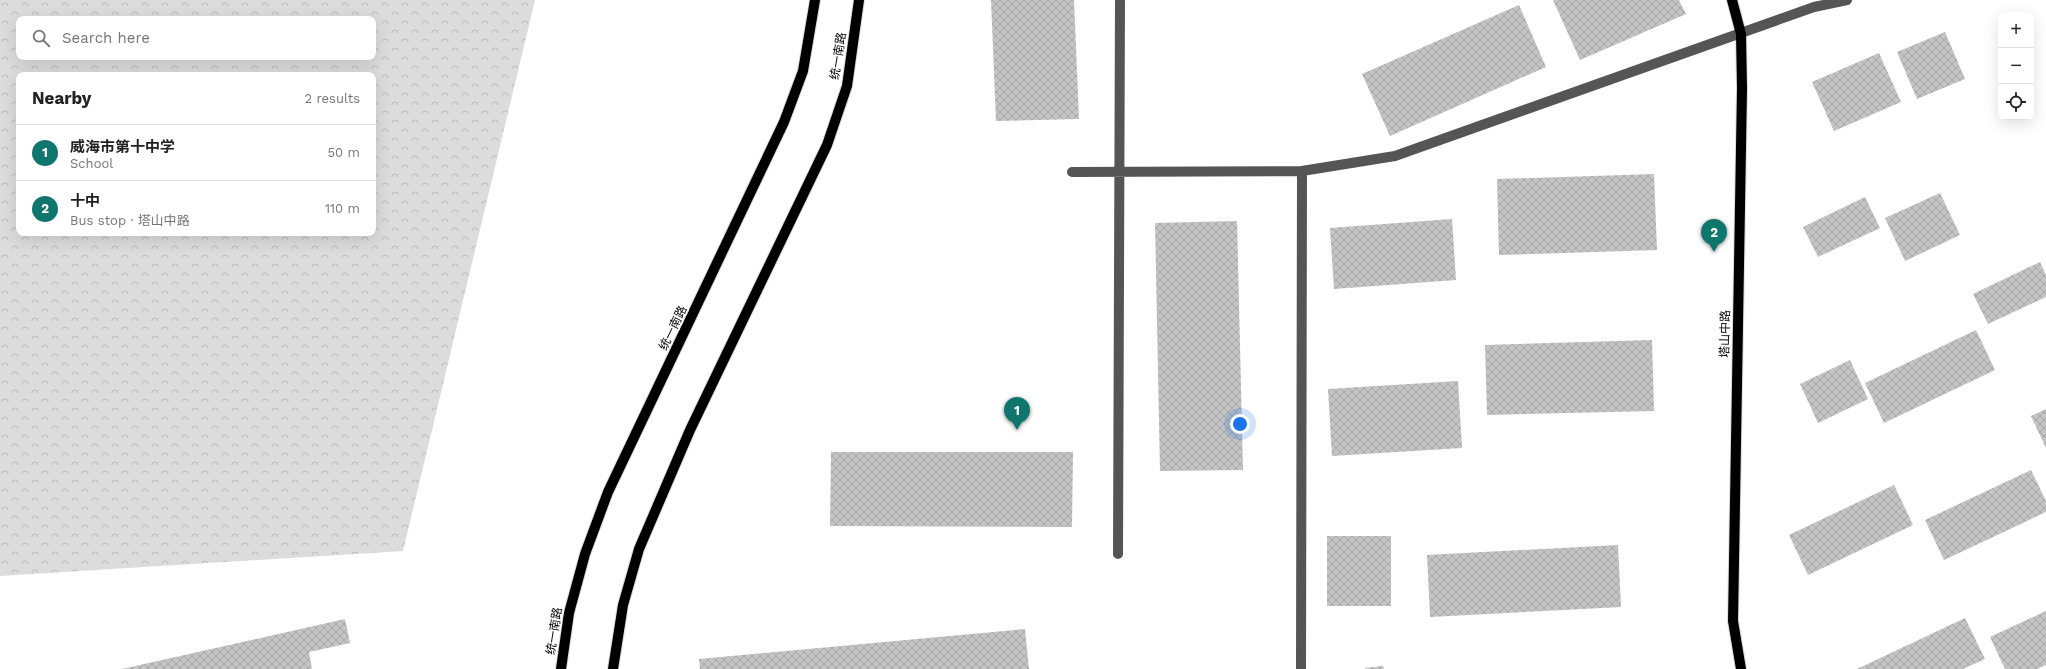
<!DOCTYPE html>
<meta charset="utf-8">
<style>
body{margin:0;font-family:"Work Sans","Noto Sans SC",sans-serif;background:#f6f6f6;color:#222}
.controls{position:absolute;right:12px;top:12px;display:grid;overflow:hidden;border-radius:8px;box-shadow:0 4px 16px #0002}
.controls button{width:36px;height:36px;display:grid;place-items:center;padding:0;border:0;border-bottom:1px solid #e0e0e0;background:#fff;color:#222;font:20px sans-serif}
.you{position:absolute;left:1240px;top:424px;width:14px;height:14px;margin:-10px;border:3px solid #fff;border-radius:50%;background:#1a73e8;box-shadow:0 0 0 6px #1a73e833}
.badge{display:grid;place-items:center;width:26px;height:26px;border-radius:50%;background:#0f766e;color:#fff;font-size:13px;font-weight:700}
.pin{position:absolute;translate:-50% -33px;filter:drop-shadow(0 1px 2px #0008)}
.pin::after{content:'';position:absolute;top:21px;width:14px;height:12px;background:inherit;clip-path:polygon(0 0,100% 0,50% 100%)}
.list{margin:0;padding:0;list-style:none}
h2{display:flex;justify-content:space-between;align-items:center;height:52px;margin:0;padding:0 16px;font-size:17px}
h2 small{font-size:13px;font-weight:400;color:#767676}
.list li{display:grid;grid-template-columns:26px 1fr auto;gap:12px;align-items:center;box-sizing:border-box;height:56px;padding:0 16px;border-top:1px solid #e0e0e0}
.list b{display:block;font-size:15px;white-space:nowrap}
.list p{margin:0;font-size:13px;white-space:nowrap;color:#767676}
.list em{font-size:13px;font-style:normal;color:#767676}
.icon{flex:none;width:22px;height:22px;fill:none;stroke:currentColor;stroke-width:2;stroke-linecap:round;stroke-linejoin:round}
.map{position:relative;flex:none;width:2046px;height:669px;overflow:hidden}
.search{position:absolute;background:#fff;box-shadow:0 4px 16px #0002;left:16px;top:16px;width:360px;height:44px;display:flex;align-items:center;gap:10px;box-sizing:border-box;padding:0 14px;border-radius:8px;color:#767676;font-size:15px}
.panel{position:absolute;background:#fff;box-shadow:0 4px 16px #0002;left:16px;top:72px;width:360px;height:164px;border-radius:8px}
.map>svg:first-child{display:block}
.forest{fill:url(#forest-crowns);fill-rule:evenodd}
.building{fill:url(#building-cross-hatch)}
.lines{fill:none;stroke-linecap:round;stroke-linejoin:round}
.major-casing{stroke:#dbdbdb;stroke-width:12}
.minor{stroke:#555;stroke-width:10}
.major{stroke:#000;stroke-width:10}
.labels{text-anchor:middle;stroke-width:3.5;stroke-linejoin:round;paint-order:stroke}
.street-label{font-size:12px;fill:#000;stroke:#fff}
</style>
<div class="map">
<svg width="2046" height="669" viewBox="0 0 2046 669">
<defs>
<pattern id="forest-crowns" width="20" height="18" patternUnits="userSpaceOnUse"><rect width="20" height="18" fill="#dcdcdc"/><path d="M2 6a3 3 0 1 1 6 0M12 15a3 3 0 1 1 6 0" fill="none" stroke="#bbb"/></pattern>
<pattern id="building-cross-hatch" width="8" height="8" patternUnits="userSpaceOnUse"><rect width="8" height="8" fill="#c4c4c4"/><path d="M0 0l8 8M0 8l8-8" fill="none" stroke="#a7a7a7"/></pattern>
</defs>
<rect width="100%" height="100%" fill="#fff"/>
<path class="forest" d="M 0,0 L 535,0 L 403,551 L 0,576 ZM 19,19 L 373,19 L 373,57 L 19,57 ZM 19,75 L 373,75 L 373,233 L 19,233 Z"/>
<path class="building" d="M 991,0 L 1074,0 L 1079,119 L 996,121 Z
M 1553,0 L 1679,0 L 1686,14 L 1580,60 Z
M 1519,5 L 1546,67 L 1390,136 L 1362,74 Z
M 1945,32 L 1965,79 L 1917,99 L 1897,52 Z
M 1879,53 L 1901,102 L 1834,131 L 1812,82 Z
M 1654,174 L 1657,250 L 1499,255 L 1497,179 Z
M 1940,193 L 1960,235 L 1905,261 L 1885,218 Z
M 1865,197 L 1880,228 L 1818,257 L 1803,227 Z
M 1452,219 L 1456,280 L 1334,289 L 1330,228 Z
M 1237,221 L 1243,470 L 1160,471 L 1155,223 Z
M 2040,262 L 2046,275 L 2046,297 L 1988,324 L 1973,294 Z
M 1976,330 L 1995,370 L 1884,423 L 1865,383 Z
M 1652,340 L 1654,411 L 1487,415 L 1485,345 Z
M 1850,360 L 1868,399 L 1818,423 L 1800,384 Z
M 1458,381 L 1462,448 L 1332,456 L 1328,389 Z
M 2046,409 L 2046,448 L 2031,416 Z
M 831,452 L 1073,452 L 1072,527 L 830,526 Z
M 2031,470 L 2046,501 L 2046,512 L 1944,560 L 1925,520 Z
M 1894,485 L 1913,525 L 1808,575 L 1789,535 Z
M 1327,536 L 1391,536 L 1391,606 L 1327,606 Z
M 1618,545 L 1621,607 L 1430,617 L 1427,555 Z
M 2046,611 L 2046,665 L 2037,669 L 2005,669 L 1990,637 Z
M 1965,618 L 1985,659 L 1963,669 L 1857,669 Z
M 345,619 L 350,643 L 309,652 L 312,669 L 122,669 Z
M 1025,629 L 1029,669 L 700,669 L 699,659 Z
M 1383,666 L 1384,669 L 1365,669 L 1365,668 Z"/>
<g class="lines">
<g class="major-casing">
<path id="major" d="M 1732,0 L 1741,34 L 1742,88 L 1733,621 L 1741,669
M 561,669 L 569,613 L 585,554 L 608,492 L 784,122 L 803,71 L 815,0
M 613,669 L 623,605 L 639,549 L 690,430 L 827,145 L 847,86 L 859,0"/>
</g>
<path class="minor" d="M 1072,172 L 1302,171
M 1118,554 L 1120,0
M 1301,669 L 1302,171 L 1395,156 L 1814,7 L 1847,0"/>
<use href="#major" class="major"/>
</g>
<g class="labels">
<g class="street-label">
<text transform="translate(838 56) rotate(-81)" y="4">统一南路</text>
<text transform="translate(673 328) rotate(-64)" y="4">统一南路</text>
<text transform="translate(1725 334) rotate(-89)" y="4">塔山中路</text>
<text transform="translate(554 631) rotate(-81)" y="4">统一南路</text>
</g>
</g>
</svg>
<div class="controls">
<button>+</button>
<button>−</button>
<button><svg class="icon" aria-label="locate" viewBox="0 0 24 24"><circle cx="12" cy="12" r="6"/><path d="M12 2v4M12 18v4M2 12h4M18 12h4"/></svg></button>
</div>
<div class="you"></div>
<div class="pin badge" style="left:1017px;top:430px">1</div>
<div class="pin badge" style="left:1714px;top:252px">2</div>
<div class="search"><svg class="icon" aria-label="search" viewBox="0 0 24 24"><circle cx="10" cy="10" r="6"/><path d="M15 15l6 6"/></svg>Search here</div>
<section class="panel">
<h2>Nearby<small>2 results</small></h2>
<ul class="list">
<li><span class="badge">1</span><div><b>威海市第十中学</b><p>School</p></div><em>50 m</em></li>
<li><span class="badge">2</span><div><b>十中</b><p>Bus stop · 塔山中路</p></div><em>110 m</em></li>
</ul>
</section>
</div>
